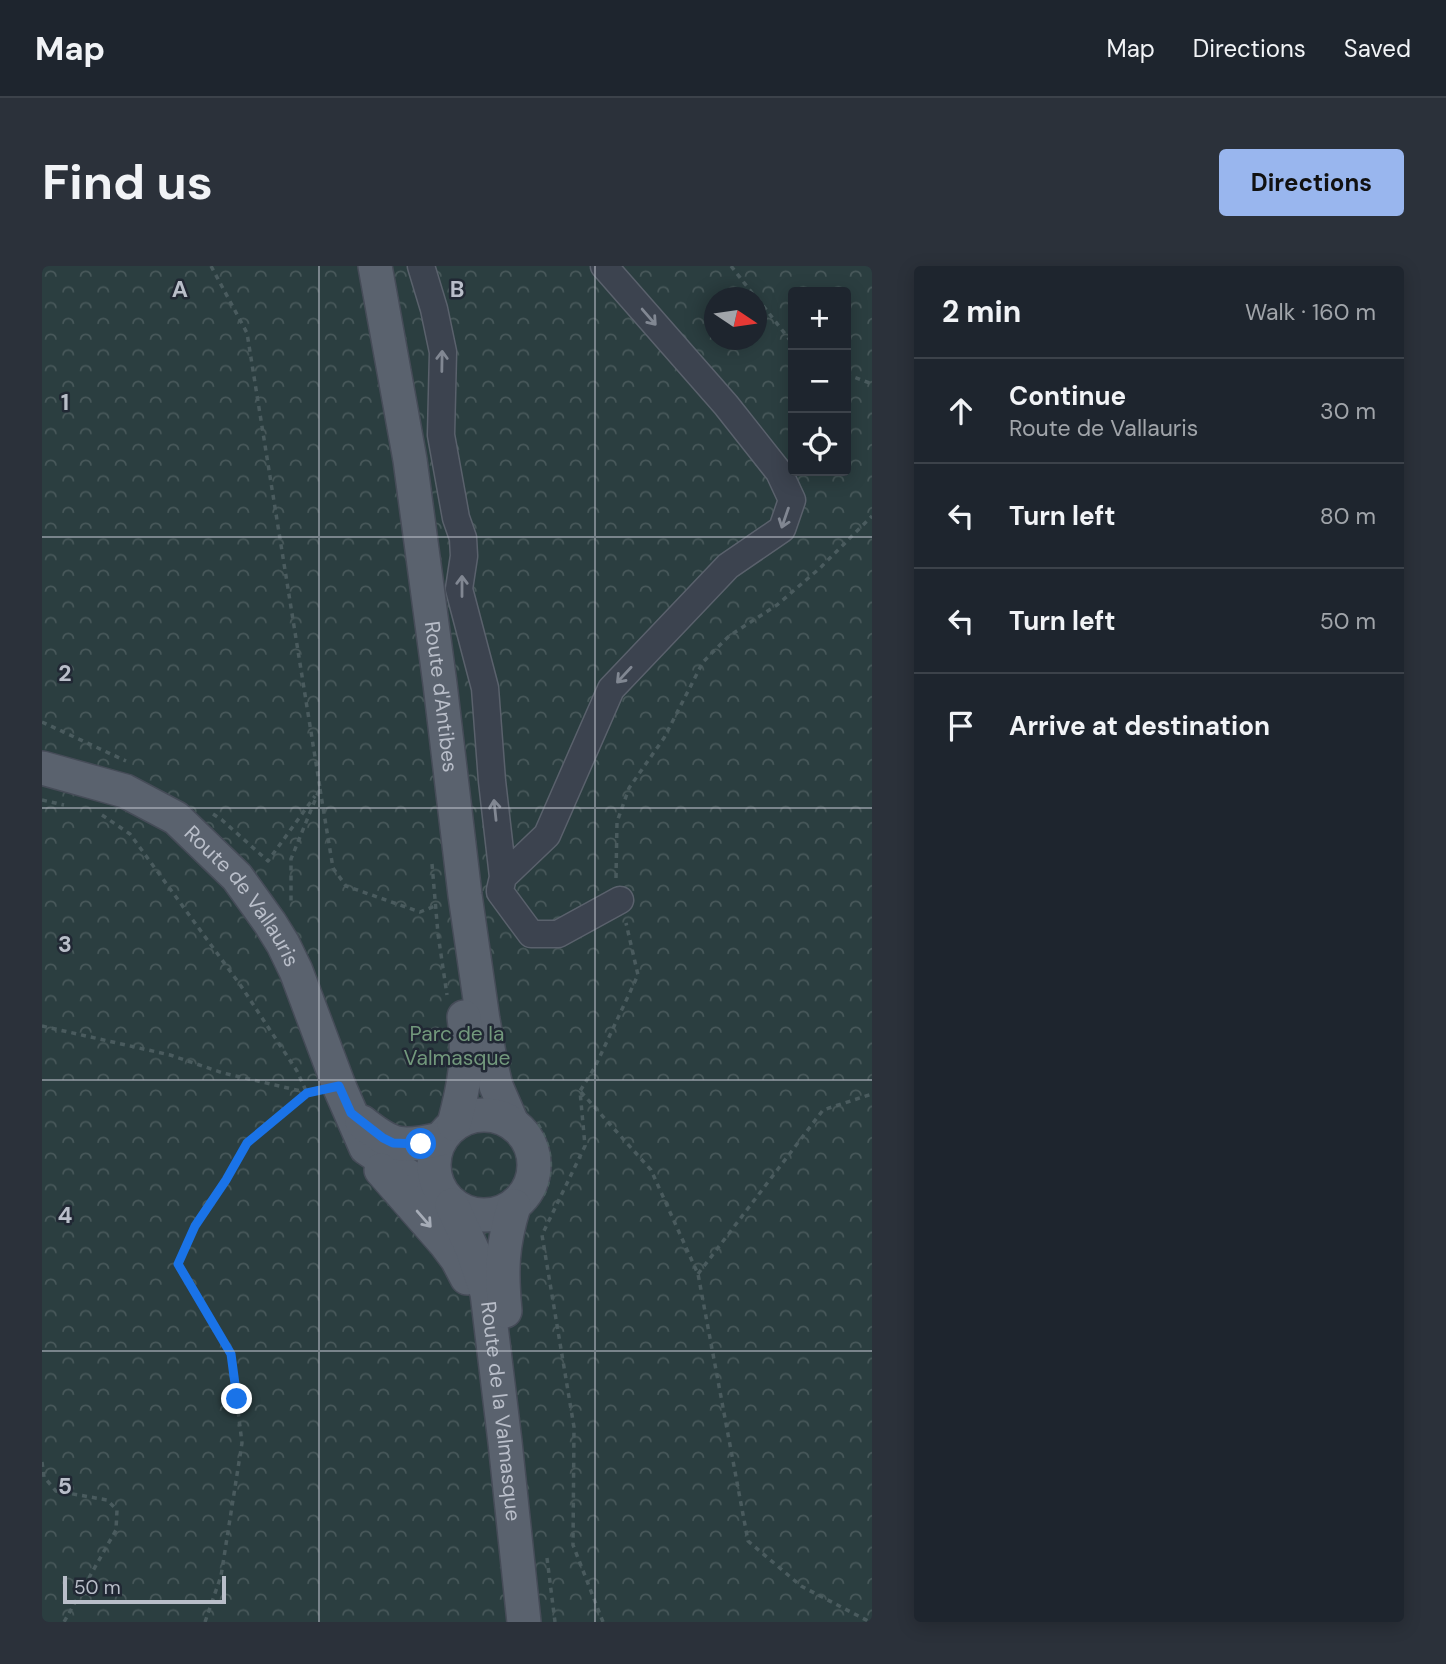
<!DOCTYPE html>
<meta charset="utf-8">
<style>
body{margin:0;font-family:"DM Sans",sans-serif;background:#2b313a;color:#f1f3f6}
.controls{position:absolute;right:21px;top:21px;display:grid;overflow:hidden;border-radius:7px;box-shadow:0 4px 18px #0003}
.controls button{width:63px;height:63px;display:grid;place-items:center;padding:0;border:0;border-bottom:2px solid #3c424a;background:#1e252e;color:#f1f3f6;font:35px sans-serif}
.compass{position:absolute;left:662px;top:21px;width:63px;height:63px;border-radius:50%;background:#1e252e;box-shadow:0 4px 18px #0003;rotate:103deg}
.scale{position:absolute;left:21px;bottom:18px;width:163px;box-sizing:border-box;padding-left:7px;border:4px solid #b9bec9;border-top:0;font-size:19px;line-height:24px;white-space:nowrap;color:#b9bec9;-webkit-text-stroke:5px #212834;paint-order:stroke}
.stop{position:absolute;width:21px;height:21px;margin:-16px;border:5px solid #1a73e8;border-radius:50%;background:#fff}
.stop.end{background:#1a73e8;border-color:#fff;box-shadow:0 2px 7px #0008}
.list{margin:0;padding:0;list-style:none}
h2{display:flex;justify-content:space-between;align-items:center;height:91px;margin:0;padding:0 28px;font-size:30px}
h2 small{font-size:23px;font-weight:400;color:#a1a5aa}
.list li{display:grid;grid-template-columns:46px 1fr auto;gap:21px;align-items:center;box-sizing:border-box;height:105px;padding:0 28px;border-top:2px solid #3c424a}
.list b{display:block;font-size:26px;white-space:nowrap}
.list p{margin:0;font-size:23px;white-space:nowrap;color:#a1a5aa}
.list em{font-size:23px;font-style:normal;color:#a1a5aa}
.icon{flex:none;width:38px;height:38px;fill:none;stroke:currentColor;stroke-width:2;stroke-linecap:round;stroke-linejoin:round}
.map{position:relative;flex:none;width:830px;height:1356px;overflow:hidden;border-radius:7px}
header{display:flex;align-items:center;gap:42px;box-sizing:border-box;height:98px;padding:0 35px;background:#1e252e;border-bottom:2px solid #3c424a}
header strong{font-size:33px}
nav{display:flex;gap:38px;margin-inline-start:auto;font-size:24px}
.intro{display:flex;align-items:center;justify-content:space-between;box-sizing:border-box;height:168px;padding:0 42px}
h1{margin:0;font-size:49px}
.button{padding:18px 32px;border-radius:7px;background:#99b6ee;color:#111;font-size:24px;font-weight:700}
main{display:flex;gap:42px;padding:0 42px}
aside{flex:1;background:#1e252e;border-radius:7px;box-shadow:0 4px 18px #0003}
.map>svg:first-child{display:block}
.forest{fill:url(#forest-crowns);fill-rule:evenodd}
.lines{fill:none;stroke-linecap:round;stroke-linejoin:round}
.minor-casing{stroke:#5a616c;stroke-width:29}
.major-casing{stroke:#464c58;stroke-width:36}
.path{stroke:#4a5b5e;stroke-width:3.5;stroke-dasharray:5 5;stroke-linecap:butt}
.minor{stroke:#3c434f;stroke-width:26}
.major{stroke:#5a626e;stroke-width:33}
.oneway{stroke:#818792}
.oneway2{stroke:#a6acb7}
.route{stroke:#1a73e8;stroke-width:9}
.grid{fill:none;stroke:#b9bec9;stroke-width:2;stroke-opacity:0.55}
.labels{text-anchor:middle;stroke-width:5;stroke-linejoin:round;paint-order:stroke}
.street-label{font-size:21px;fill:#b9bec9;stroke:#212834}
.park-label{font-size:21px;fill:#72987c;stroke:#212834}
.grid-label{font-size:23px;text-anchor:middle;font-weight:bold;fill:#b9bec9;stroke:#212834;stroke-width:5;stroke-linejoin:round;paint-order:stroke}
</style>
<header>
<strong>Map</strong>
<nav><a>Map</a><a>Directions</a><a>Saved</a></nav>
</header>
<div class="intro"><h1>Find us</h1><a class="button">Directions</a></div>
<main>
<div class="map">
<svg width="830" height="1356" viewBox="0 0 830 1356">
<defs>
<pattern id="forest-crowns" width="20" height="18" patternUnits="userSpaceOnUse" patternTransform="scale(1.75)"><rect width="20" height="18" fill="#2b3e40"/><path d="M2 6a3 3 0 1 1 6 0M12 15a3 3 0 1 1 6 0" fill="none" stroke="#48585a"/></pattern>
</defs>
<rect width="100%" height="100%" fill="#28313e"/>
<path class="forest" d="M 0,0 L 830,0 L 830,1356 L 0,1356 ZM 751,26 L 804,26 L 804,205 L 751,205 ZM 673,32 L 715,32 L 715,74 L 673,74 Z"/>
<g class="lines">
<g class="minor-casing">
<path id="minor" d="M 379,0 L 392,43 L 401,86 L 399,169 L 414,252 L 421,272 L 422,290 L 417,323 L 443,422 L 450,515 L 461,611 L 458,624
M 461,611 L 505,569 L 569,423 L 686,300 L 740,263 L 750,234 L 737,206 L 684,139 L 562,0
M 458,626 L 489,668 L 516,668 L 578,634"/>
</g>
<g class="major-casing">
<g id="major">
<path id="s1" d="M 333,0 L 368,194 L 398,418 L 423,629 L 441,754 L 449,799 L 454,820 L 470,857"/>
<path id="s2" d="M 0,502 L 83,525 L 134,552 L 195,611 L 228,657 L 241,678 L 254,705 L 297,820 L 324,882 L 359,906 L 400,929"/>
<circle cx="442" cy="899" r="50"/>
<path d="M 320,856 C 351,881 360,882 398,873"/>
<path d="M 412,858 C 422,821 428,790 422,751"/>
<path d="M 339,904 L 403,977 L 415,993 L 425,1012"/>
<path id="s3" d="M 410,939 L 431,985 L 445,1027 L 463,1176 L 482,1356"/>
<path d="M 463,1045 C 459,1004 460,979 472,940"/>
</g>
</g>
<path class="path" d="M 169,0 L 205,67 L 278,522 L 249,593 L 249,639
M 689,0 L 714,32
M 715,32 L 751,78
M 804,108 L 830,118
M 0,456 L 84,495
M 278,523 L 291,602 L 304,620 L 378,646 L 393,640
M 0,534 L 22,539
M 171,548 L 180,554 L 226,595 L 273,530
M 60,549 L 88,568 L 199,720 L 255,805 L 265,827
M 390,598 L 396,668 L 405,729
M 574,612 L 575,556 L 587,522 L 622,472 L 661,396 L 687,370 L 735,339 L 778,302 L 830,250
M 0,760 L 128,789 L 181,807 L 263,826
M 539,826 L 609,904 L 656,1008 L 706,1275 L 759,1320 L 828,1356
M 496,858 C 511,884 513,908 499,934
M 656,1008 L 781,844 L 830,828
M 0,1196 L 2,1211 L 14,1225 L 65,1234 L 75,1244 L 74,1264 L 22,1356
M 505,1292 L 513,1356
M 163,1356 L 179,1310 L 200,1177 L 189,1088 L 136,998 L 153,960 L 184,914 L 205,877 L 262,828 L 272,825
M 561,1356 L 531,1279 L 532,1161 L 500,969 L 543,880 L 538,825 L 553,801 L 596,709 L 584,657"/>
<use href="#minor" class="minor"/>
<use href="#major" class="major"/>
</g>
<defs><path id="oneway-shaft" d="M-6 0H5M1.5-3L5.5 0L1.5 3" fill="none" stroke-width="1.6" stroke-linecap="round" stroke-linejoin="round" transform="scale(1.75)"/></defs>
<g class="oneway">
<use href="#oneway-shaft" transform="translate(607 51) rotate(49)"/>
<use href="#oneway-shaft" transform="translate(400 95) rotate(-89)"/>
<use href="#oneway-shaft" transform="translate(743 252) rotate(109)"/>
<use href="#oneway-shaft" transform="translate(420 320) rotate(-90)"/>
<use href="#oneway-shaft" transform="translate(582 409) rotate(133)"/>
<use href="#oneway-shaft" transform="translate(453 544) rotate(-96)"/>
</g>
<use class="oneway2" href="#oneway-shaft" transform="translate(382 953) rotate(49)"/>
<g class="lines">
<path class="route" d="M 195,1133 L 189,1088 L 136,998 L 153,960 L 184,914 L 205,877 L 265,827 L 297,820 L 309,847 L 341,872 L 351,877 L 379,878"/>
</g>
<path class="grid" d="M 277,0 L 277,1356M 553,0 L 553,1356M 0,271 L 830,271M 0,542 L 830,542M 0,814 L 830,814M 0,1085 L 830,1085"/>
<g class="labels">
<g class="street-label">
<text dy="7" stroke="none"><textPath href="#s1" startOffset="436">Route d'Antibes</textPath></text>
<text dy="7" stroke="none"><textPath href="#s2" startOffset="247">Route de Vallauris</textPath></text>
<text dy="7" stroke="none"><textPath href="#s3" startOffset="214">Route de la Valmasque</textPath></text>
</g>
<g class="park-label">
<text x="415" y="775">Parc de la<tspan x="415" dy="24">Valmasque</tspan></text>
</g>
</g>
<g class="grid-label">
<text x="138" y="31">A</text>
<text x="415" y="31">B</text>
<text x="23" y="144">1</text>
<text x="23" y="415">2</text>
<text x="23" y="686">3</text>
<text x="23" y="957">4</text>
<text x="23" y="1228">5</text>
</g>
</svg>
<div class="controls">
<button>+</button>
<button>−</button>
<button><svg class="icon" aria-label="locate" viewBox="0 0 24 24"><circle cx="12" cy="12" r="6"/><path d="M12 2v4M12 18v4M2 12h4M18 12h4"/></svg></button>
</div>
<svg class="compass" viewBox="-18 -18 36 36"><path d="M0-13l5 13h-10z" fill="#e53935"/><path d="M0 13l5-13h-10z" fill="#a1a5aa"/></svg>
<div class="scale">50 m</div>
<div class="stop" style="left:379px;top:878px"></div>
<div class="stop end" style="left:195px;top:1133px"></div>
</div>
<aside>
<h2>2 min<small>Walk · 160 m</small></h2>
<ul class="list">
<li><svg class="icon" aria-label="ahead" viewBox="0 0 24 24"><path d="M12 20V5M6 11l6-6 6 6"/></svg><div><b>Continue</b><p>Route de Vallauris</p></div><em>30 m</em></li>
<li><svg class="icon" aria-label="left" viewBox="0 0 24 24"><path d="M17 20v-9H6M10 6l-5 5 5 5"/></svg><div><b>Turn left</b></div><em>80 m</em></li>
<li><svg class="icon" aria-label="left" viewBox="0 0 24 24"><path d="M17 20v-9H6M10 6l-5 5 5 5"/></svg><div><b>Turn left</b></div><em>50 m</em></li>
<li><svg class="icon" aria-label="arrive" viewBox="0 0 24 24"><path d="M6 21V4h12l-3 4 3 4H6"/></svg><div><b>Arrive at destination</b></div></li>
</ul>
</aside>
</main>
